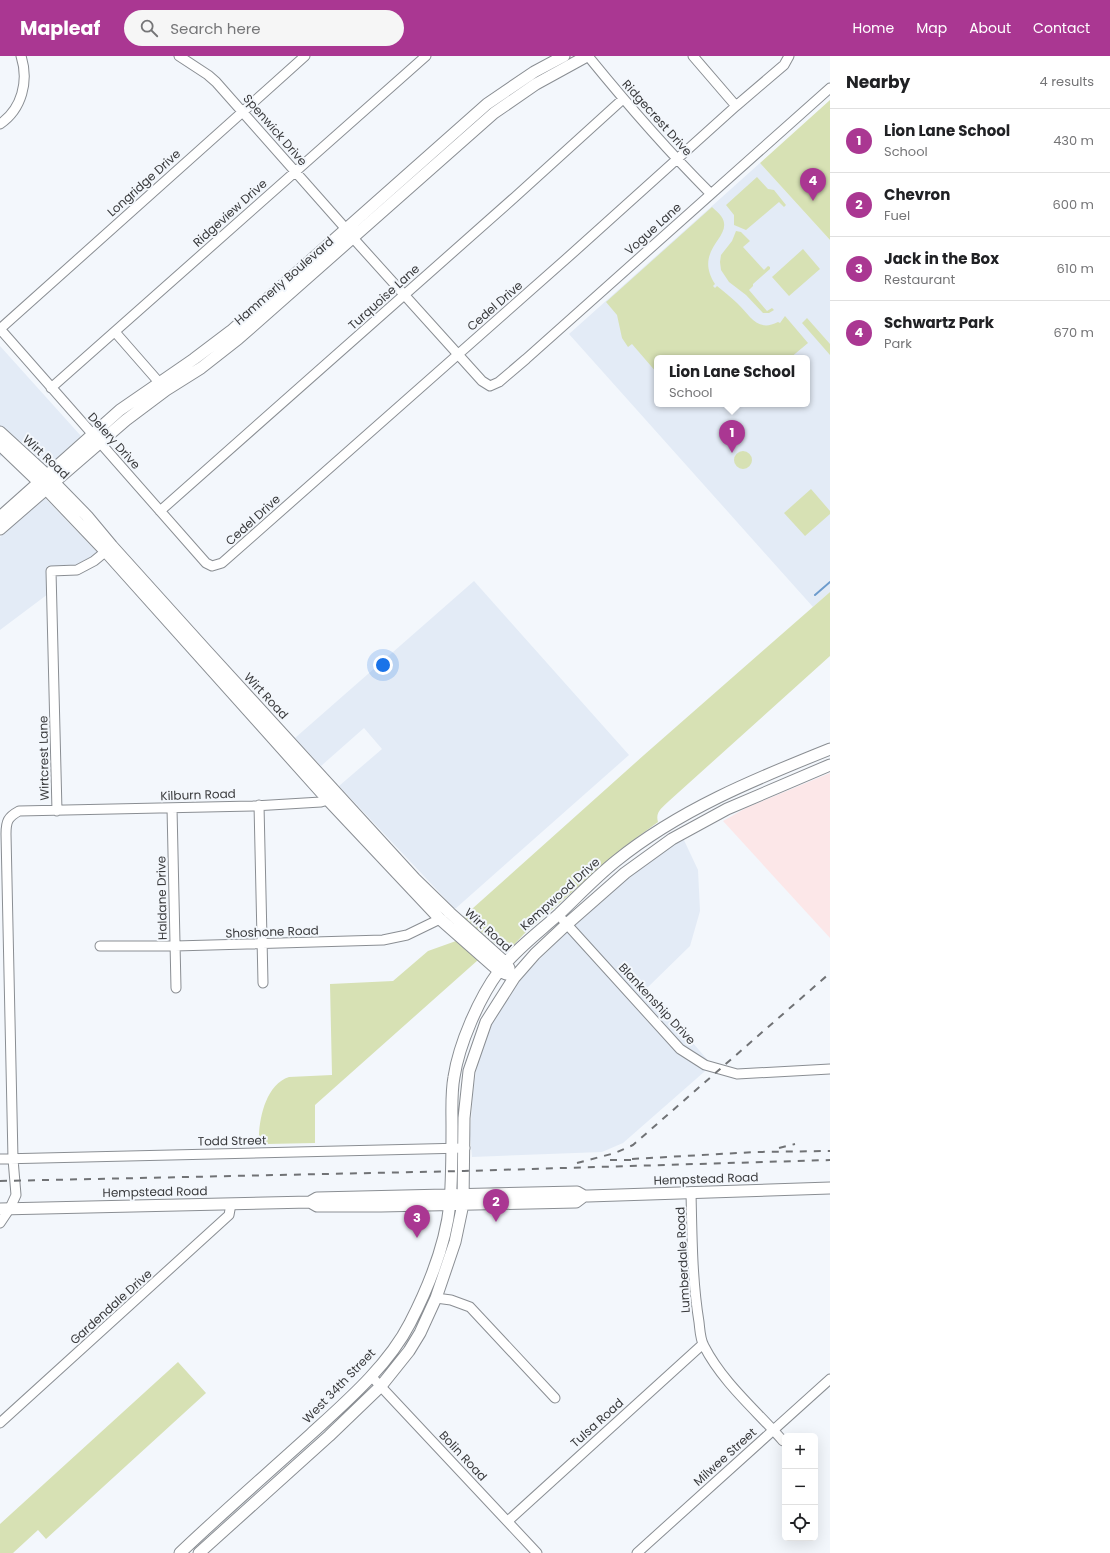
<!DOCTYPE html>
<meta charset="utf-8">
<style>
body{margin:0;font-family:Poppins,sans-serif;background:#f6f6f6;color:#202124}
.controls{position:absolute;right:12px;bottom:12px;display:grid;overflow:hidden;border-radius:6px;box-shadow:0 4px 16px #0002}
.controls button{width:36px;height:36px;display:grid;place-items:center;padding:0;border:0;border-bottom:1px solid #e0e0e0;background:#fff;color:#202124;font:20px sans-serif}
.you{position:absolute;left:383px;top:609px;width:14px;height:14px;margin:-10px;border:3px solid #fff;border-radius:50%;background:#1a73e8;box-shadow:0 0 0 6px #1a73e833}
.badge{display:grid;place-items:center;width:26px;height:26px;border-radius:50%;background:#aa3792;color:#fff;font-size:13px;font-weight:700}
.pin{position:absolute;translate:-50% -33px;filter:drop-shadow(0 1px 2px #0008)}
.pin::after{content:'';position:absolute;top:21px;width:14px;height:12px;background:inherit;clip-path:polygon(0 0,100% 0,50% 100%)}
.popup{position:absolute;left:654px;top:299px;width:156px;height:52px;box-sizing:border-box;display:grid;place-content:center;border-radius:6px;background:#fff;filter:drop-shadow(0 1px 3px #0005);font-size:13px;white-space:nowrap;color:#757577}
.popup b{font-size:15px;color:#202124}
.popup::after{content:'';position:absolute;left:50%;top:100%;margin-left:-8px;border:8px solid transparent;border-top-color:#fff}
.list{margin:0;padding:0;list-style:none}
h2{display:flex;justify-content:space-between;align-items:center;height:52px;margin:0;padding:0 16px;font-size:17px}
h2 small{font-size:13px;font-weight:400;color:#757577}
.list li{display:grid;grid-template-columns:26px 1fr auto;gap:12px;align-items:center;box-sizing:border-box;height:64px;padding:0 16px;border-top:1px solid #e0e0e0}
.list b{display:block;font-size:15px;white-space:nowrap}
.list p{margin:0;font-size:13px;white-space:nowrap;color:#757577}
.list em{font-size:13px;font-style:normal;color:#757577}
.icon{flex:none;width:22px;height:22px;fill:none;stroke:currentColor;stroke-width:2;stroke-linecap:round;stroke-linejoin:round}
.map{position:relative;flex:none;width:830px;height:1497px;overflow:hidden}
header{display:flex;align-items:center;gap:24px;box-sizing:border-box;height:56px;padding:0 20px;background:#aa3792;color:#fff}
header strong{font-size:19px}
nav{display:flex;gap:22px;margin-inline-start:auto;font-size:14px}
.search{width:280px;height:36px;background:#f6f6f6;display:flex;align-items:center;gap:10px;box-sizing:border-box;padding:0 14px;border-radius:22px;color:#757577;font-size:15px}
main{display:flex}
aside{flex:1;background:#fff}
.map>svg:first-child{display:block}
.built{fill:#e3ebf6;fill-rule:evenodd}
.industrial{fill:#fce7e8}
.green{fill:#d7e1b4}
.lines{fill:none;stroke-linecap:round;stroke-linejoin:round}
.stream{stroke:#6d9bcc;stroke-width:2}
.minor-casing{stroke:#8a8e93;stroke-width:11}
.major-casing{stroke:#8a8e93;stroke-width:13}
.minor{stroke:#fff;stroke-width:9}
.major{stroke:#fff;stroke-width:11}
.rail{stroke:#707275;stroke-width:2;stroke-dasharray:7 7;stroke-linecap:butt}
.labels{text-anchor:middle;stroke-width:4;stroke-linejoin:round;paint-order:stroke}
.street-label{font-size:12px;fill:#393a3c;stroke:#f3f7fc}
</style>
<header>
<strong>Mapleaf</strong>
<div class="search"><svg class="icon" aria-label="search" viewBox="0 0 24 24"><circle cx="10" cy="10" r="6"/><path d="M15 15l6 6"/></svg>Search here</div>
<nav><a>Home</a><a>Map</a><a>About</a><a>Contact</a></nav>
</header>
<main>
<div class="map">
<svg width="830" height="1497" viewBox="0 0 830 1497">
<rect width="100%" height="100%" fill="#f3f7fc"/>
<path class="built" d="M 760,107 L 830,184 L 830,536 L 813,551 L 569,278 ZM 657,302 L 807,302 L 807,348 L 657,348 Z
M 0,290 L 81,380 L 47,411 L 19,384 L 0,401 Z
M 45,442 L 97,496 L 86,506 L 73,511 L 47,510 L 48,538 L 0,574 L 0,481 Z
M 474,525 L 629,699 L 455,853 L 339,730 L 382,693 L 364,672 L 321,710 L 295,682 Z
M 683,782 L 698,814 L 700,855 L 690,890 L 646,933 L 712,1009 L 623,1087 L 602,1096 L 472,1101 L 470,1079 L 473,1036 L 477,1010 L 494,959 L 519,923 L 587,857 L 630,820 Z"/>
<path class="industrial" d="M 830,717 L 830,882 L 723,765 L 746,752 Z"/>
<path class="green" d="M 830,44 L 830,184 L 760,107 Z
M 757,121 L 768,133 L 774,134 L 786,149 L 784,151 L 779,146 L 746,174 L 734,169 L 734,159 L 726,149 Z
M 712,151 C 715,154 719,157 721,160 C 736,181 692,192 715,228 L 713,230 L 715,232 L 717,230 C 724,236 731,241 737,247 C 750,259 757,277 778,266 L 780,267 L 785,260 L 808,287 L 790,302 L 657,302 L 657,317 L 632,288 L 628,291 L 622,282 L 617,259 L 606,246 Z
M 736,175 L 741,176 L 750,185 L 743,191 L 764,214 L 768,210 L 770,211 L 770,213 L 753,228 L 753,230 L 749,234 L 767,255 L 772,252 L 774,254 L 769,257 L 763,257 L 746,239 L 729,226 L 721,214 L 720,206 L 721,199 L 732,185 Z
M 803,193 L 820,213 L 789,240 L 772,221 Z
M 807,262 L 830,288 L 830,299 L 802,267 Z
M734 404a9 9 0 1 1 18 0a9 9 0 1 1-18 0Z
M 811,433 L 830,455 L 830,458 L 805,480 L 784,457 Z
M 830,536 L 830,600 L 669,745 C 662,752 655,756 658,766 L 620,794 L 524,878 L 509,894 L 506,895 L 503,894 L 463,861 L 644,699 Z
M 456,885 L 478,904 L 315,1049 L 315,1087 L 267,1088 L 259,1079 C 260,1059 267,1028 289,1021 L 332,1019 L 330,928 L 393,925 L 428,895 Z
M 178,1306 L 206,1337 L 46,1483 L 38,1474 L 13,1497 L 0,1497 L 0,1468 Z"/>
<g class="lines">
<path class="stream" d="M 815,539 L 830,526"/>
<g class="minor-casing">
<path id="minor" d="M 179,0 L 208,19 L 216,26 L 346,173
M 588,0 C 627,48 667,94 710,137
M 693,0 L 736,50
M 0,68 C 22,53 29,25 21,0
M 353,182 L 482,325 L 490,330 L 499,326 L 526,303 L 830,32
M 0,273 L 206,507 L 212,510 L 222,507 L 566,203 L 736,50 L 784,9 L 789,0
M 0,273 L 305,0
M 115,276 L 164,332
M 51,332 L 426,0
M 160,455 L 515,141 L 623,43
M 259,749 L 263,927
M 172,752 L 176,932
M 57,755 L 51,515 L 77,514 L 94,505 L 111,491
M 563,864 L 680,993 L 705,1009 L 737,1018 L 830,1013
M 100,890 L 175,890 L 383,884 L 407,879 L 440,863
M 0,1103 L 465,1092
M 691,1136 C 692,1179 692,1223 699,1266 C 700,1274 700,1283 704,1290 C 723,1327 756,1354 783,1385
M 0,1167 L 10,1152 L 16,1139 L 13,1103 L 6,778 C 6,765 8,761 19,755 L 253,750 L 321,746 L 328,744 L 333,741
M 436,1242 L 451,1244 L 470,1251 L 555,1342
M 371,1320 L 537,1497
M 0,1367 L 229,1159 L 231,1148
M 508,1465 L 703,1288
M 637,1497 L 830,1323"/>
</g>
<g class="major-casing">
<path id="major" d="M 0,376 L 47,419 L 87,460 L 112,490 L 204,592 L 415,823 L 450,857 L 506,907 L 509,912
M 0,389 L 46,433 L 106,496 L 328,744 L 440,863 L 499,915 L 506,918
M 0,461 L 120,354 L 194,303 L 231,275 L 487,48 L 534,16 L 564,0
M 0,473 L 126,364 L 166,334 L 201,312 L 238,283 L 494,57 L 536,28 L 587,0
M 310,1146 L 317,1150 L 381,1150 L 576,1146 L 584,1140 L 588,1140 L 830,1132
M 0,1153 L 310,1146 L 317,1142 L 577,1136 L 584,1140
M 180,1497 C 223,1456 267,1418 311,1378 C 346,1346 388,1310 410,1267 C 428,1232 446,1188 450,1147 C 452,1122 452,1096 452,1070 C 452,1053 451,1037 454,1021 C 459,988 479,942 499,915 C 516,893 539,876 559,858 C 578,840 596,821 616,805 C 679,754 755,723 830,693
M 199,1497 L 329,1380 L 381,1330 L 409,1295 L 420,1277 L 436,1242 L 455,1186 L 463,1148 L 464,1062 L 469,1015 L 486,966 L 514,922 L 535,898 L 567,868 L 625,817 L 672,783 L 727,753 L 830,709"/>
</g>
<use href="#minor" class="minor"/>
<use href="#major" class="major"/>
<path class="rail" d="M 779,1092 L 795,1088
M 632,1103 L 755,1096 L 830,1095
M 610,1104 L 638,1104
M 577,1107 L 615,1097 L 633,1089 L 830,917
M 0,1125 L 464,1115 L 830,1104"/>
</g>
<g class="labels">
<g class="street-label">
<text transform="translate(657 62) rotate(48)" y="4">Ridgecrest Drive</text>
<text transform="translate(275 74) rotate(49)" y="4">Spenwick Drive</text>
<text transform="translate(144 127) rotate(-42)" y="4">Longridge Drive</text>
<text transform="translate(230 157) rotate(-42)" y="4">Ridgeview Drive</text>
<text transform="translate(653 173) rotate(-42)" y="4">Vogue Lane</text>
<text transform="translate(284 225) rotate(-41)" y="4">Hammerly Boulevard</text>
<text transform="translate(384 241) rotate(-42)" y="4">Turquoise Lane</text>
<text transform="translate(495 250) rotate(-41)" y="4">Cedel Drive</text>
<text transform="translate(114 385) rotate(48)" y="4">Delery Drive</text>
<text transform="translate(46 401) rotate(43)" y="4">Wirt Road</text>
<text transform="translate(253 464) rotate(-42)" y="4">Cedel Drive</text>
<text transform="translate(266 640) rotate(47)" y="4">Wirt Road</text>
<text transform="translate(44 702) rotate(-91)" y="4">Wirtcrest Lane</text>
<text transform="translate(198 739) rotate(-2)" y="4">Kilburn Road</text>
<text transform="translate(560 838) rotate(-42)" y="4">Kempwood Drive</text>
<text transform="translate(162 842) rotate(-91)" y="4">Haldane Drive</text>
<text transform="translate(488 874) rotate(42)" y="4">Wirt Road</text>
<text transform="translate(272 876) rotate(-2)" y="4">Shoshone Road</text>
<text transform="translate(657 948) rotate(47)" y="4">Blankenship Drive</text>
<text transform="translate(232 1085) rotate(-1)" y="4">Todd Street</text>
<text transform="translate(706 1123) rotate(-2)" y="4">Hempstead Road</text>
<text transform="translate(155 1136) rotate(-1)" y="4">Hempstead Road</text>
<text transform="translate(683 1204) rotate(-93)" y="4">Lumberdale Road</text>
<text transform="translate(111 1251) rotate(-42)" y="4">Gardendale Drive</text>
<text transform="translate(339 1330) rotate(-46)" y="4">West 34th Street</text>
<text transform="translate(597 1367) rotate(-42)" y="4">Tulsa Road</text>
<text transform="translate(463 1400) rotate(47)" y="4">Bolin Road</text>
<text transform="translate(725 1401) rotate(-42)" y="4">Milwee Street</text>
</g>
</g>
</svg>
<div class="controls">
<button>+</button>
<button>−</button>
<button><svg class="icon" aria-label="locate" viewBox="0 0 24 24"><circle cx="12" cy="12" r="6"/><path d="M12 2v4M12 18v4M2 12h4M18 12h4"/></svg></button>
</div>
<div class="you"></div>
<div class="pin badge" style="left:732px;top:397px">1</div>
<div class="popup"><b>Lion Lane School</b>School</div>
<div class="pin badge" style="left:496px;top:1166px">2</div>
<div class="pin badge" style="left:417px;top:1182px">3</div>
<div class="pin badge" style="left:813px;top:145px">4</div>
</div>
<aside>
<h2>Nearby<small>4 results</small></h2>
<ul class="list">
<li><span class="badge">1</span><div><b>Lion Lane School</b><p>School</p></div><em>430 m</em></li>
<li><span class="badge">2</span><div><b>Chevron</b><p>Fuel</p></div><em>600 m</em></li>
<li><span class="badge">3</span><div><b>Jack in the Box</b><p>Restaurant</p></div><em>610 m</em></li>
<li><span class="badge">4</span><div><b>Schwartz Park</b><p>Park</p></div><em>670 m</em></li>
</ul>
</aside>
</main>
